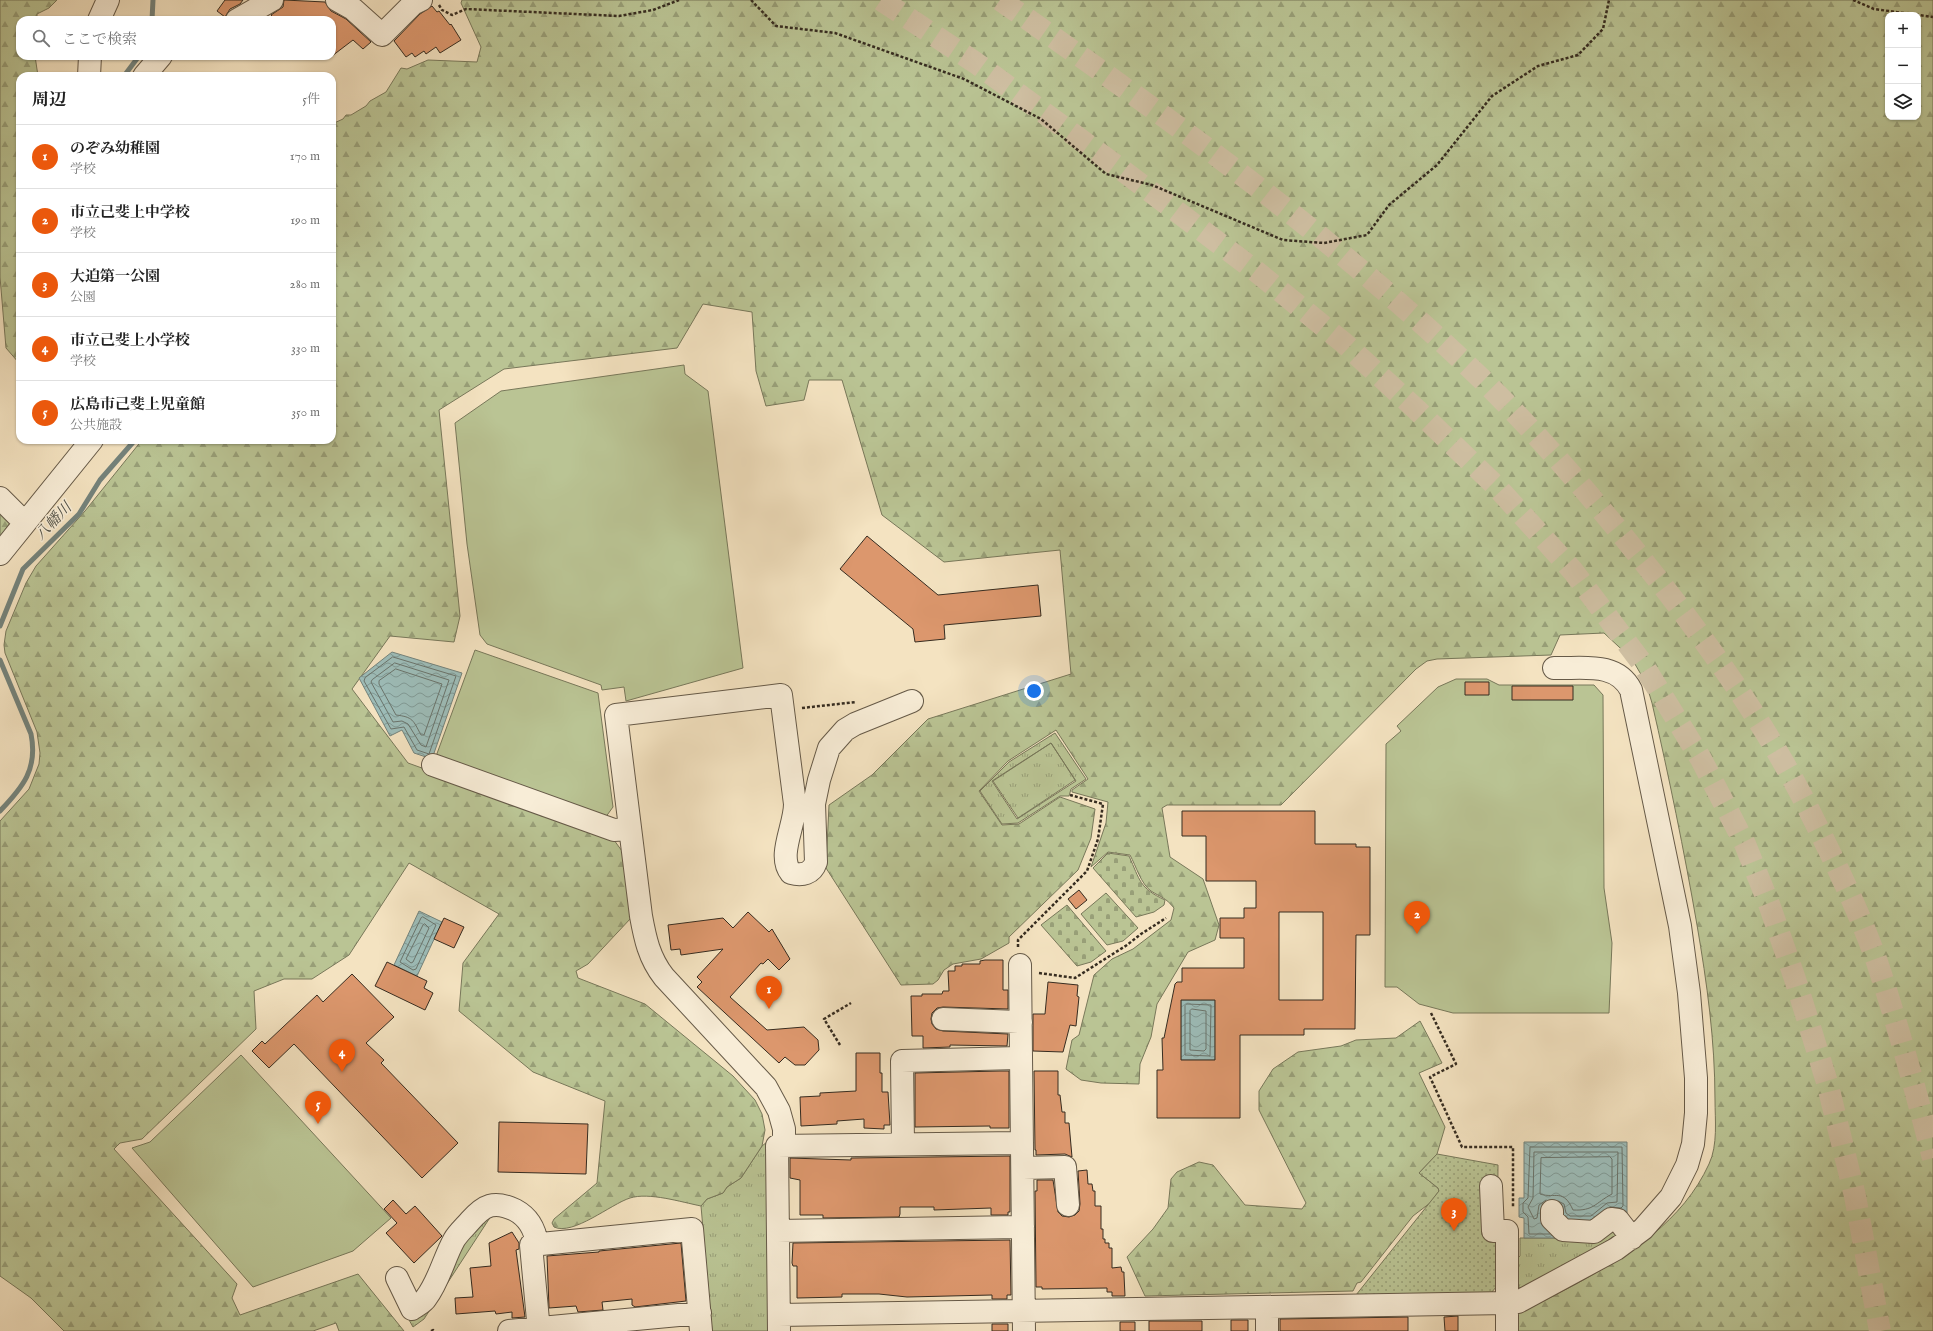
<!DOCTYPE html>
<html lang="ja">
<meta charset="utf-8">
<style>
body{margin:0;font-family:"IM FELL English","Noto Serif JP",serif;background:#f2f2f2;color:#222}
.controls{position:absolute;right:12px;top:12px;display:grid;overflow:hidden;border-radius:8px;box-shadow:0 1px 3px #0004}
.controls button{width:36px;height:36px;display:grid;place-items:center;padding:0;border:0;border-bottom:1px solid #e0e0e0;background:#fff;color:#222;font:20px sans-serif}
.you{position:absolute;left:1034px;top:691px;width:14px;height:14px;margin:-10px;border:3px solid #fff;border-radius:50%;background:#1a73e8;box-shadow:0 0 0 6px #1a73e833}
.badge{display:grid;place-items:center;width:26px;height:26px;border-radius:50%;background:#ea580c;color:#fff;font-size:13px;font-weight:700}
.pin{position:absolute;translate:-50% -33px;filter:drop-shadow(0 1px 2px #0008)}
.pin::after{content:'';position:absolute;top:21px;width:14px;height:12px;background:inherit;clip-path:polygon(0 0,100% 0,50% 100%)}
.list{margin:0;padding:0;list-style:none}
h2{display:flex;justify-content:space-between;align-items:center;height:52px;margin:0;padding:0 16px;font-size:17px}
h2 small{font-size:13px;font-weight:400;color:#767676}
.list li{display:grid;grid-template-columns:26px 1fr auto;gap:12px;align-items:center;box-sizing:border-box;height:64px;padding:0 16px;border-top:1px solid #e0e0e0}
.list b{display:block;font-size:15px;white-space:nowrap}
.list p{margin:0;font-size:13px;white-space:nowrap;color:#767676}
.list em{font-size:13px;font-style:normal;color:#767676}
.icon{flex:none;width:22px;height:22px;fill:none;stroke:currentColor;stroke-width:2;stroke-linecap:round;stroke-linejoin:round}
.map{position:relative;flex:none;width:1933px;height:1331px;overflow:hidden}
.search{position:absolute;background:#fff;box-shadow:0 1px 3px #0004;left:16px;top:16px;width:320px;height:44px;display:flex;align-items:center;gap:10px;box-sizing:border-box;padding:0 14px;border-radius:12px;color:#767676;font-size:15px}
.panel{position:absolute;background:#fff;box-shadow:0 1px 3px #0004;left:16px;top:72px;width:320px;height:372px;border-radius:12px}
.map>svg:first-child{display:block}
.grass{fill:url(#grass-tufts);stroke:#78785a;fill-rule:evenodd}
.forest{fill:url(#forest-firs);stroke:#78785a;fill-rule:evenodd}
.cemetery{fill:url(#cemetery-stones);stroke:#78785a}
.park{fill:url(#park-dots);stroke:#78785a}
.pitch{fill:#bac494;stroke:#78785a}
.water{fill:url(#water-waves);stroke:#74837c}
.lines{fill:none;stroke-linecap:round;stroke-linejoin:round}
.shore{stroke:#6a746c;stroke-width:1}
.stream{stroke:#74837c;stroke-width:5}
.building{fill:#dc976d;stroke:#362c20;fill-rule:evenodd}
.highway-tunnel{stroke:#cebea1;stroke-width:22;stroke-dasharray:22 11;stroke-linecap:butt}
.minor-casing{stroke:#665a48;stroke-width:24}
.path{stroke:#362c20;stroke-width:2.5;stroke-dasharray:3 2;stroke-linecap:butt}
.minor{stroke:#f8edd7;stroke-width:22}
.labels{text-anchor:middle;stroke-width:3;stroke-linejoin:round;paint-order:stroke}
.water-label{font-size:15px;font-style:italic;fill:#505046;stroke:#f8edd7}
</style>
<div class="map">
<svg width="1933" height="1331" viewBox="0 0 1933 1331">
<defs>
<pattern id="grass-tufts" width="24" height="20" patternUnits="userSpaceOnUse"><rect width="24" height="20" fill="#bac494"/><path d="M3 7l-1-3M5 7V3M7 7l1-3M15 17l-1-3M17 17v-4M19 17l1-3" fill="none" stroke="#989f78"/></pattern>
<pattern id="forest-firs" width="22" height="20" patternUnits="userSpaceOnUse"><rect width="22" height="20" fill="#bac494"/><path d="M5 1l3.5 6h-7zM16 11l3.5 6h-7z" fill="#989f78"/></pattern>
<pattern id="cemetery-stones" width="16" height="16" patternUnits="userSpaceOnUse"><rect width="16" height="16" fill="#bac494"/><path d="M2 7V4a2 2 0 0 1 4 0v3zM10 15v-3a2 2 0 0 1 4 0v3z" fill="#989f78"/></pattern>
<pattern id="park-dots" width="8" height="8" patternUnits="userSpaceOnUse"><rect width="8" height="8" fill="#bac494"/><path d="M2 2h.1M6 6h.1" fill="none" stroke="#989f78" stroke-width="1.8" stroke-linecap="round"/></pattern>
<pattern id="water-waves" width="16" height="10" patternUnits="userSpaceOnUse"><rect width="16" height="10" fill="#9dbdb9"/><path d="M0 5q4-4 8 0t8 0" fill="none" stroke="#819a96"/></pattern>
</defs>
<rect width="100%" height="100%" fill="#f4e3c1"/>
<filter id="stains"><feTurbulence type="fractalNoise" baseFrequency=".005" numOctaves="4"/><feColorMatrix values="0 0 0 0 .2 0 0 0 0 .09 0 0 0 0 .02 0 0 0 .5 -.17"/></filter>
<radialGradient id="worn" r=".72"><stop offset=".6" stop-color="#630" stop-opacity="0"/><stop offset="1" stop-color="#630" stop-opacity=".3"/></radialGradient>
<path class="grass" d="M 1055,733 L 1086,779 L 1071,789 L 1069,796 L 1060,796 L 1018,823 L 1002,824 L 980,791 L 1009,762 ZM 1051,743 L 1076,781 L 1017,819 L 992,781 Z
M 1051,743 L 1075,780 L 1018,818 L 993,781 Z
M 772,1138 L 773,1331 L 712,1331 L 701,1206 L 707,1199 L 723,1193 L 727,1187 L 741,1178 L 762,1146 Z
M 493,1213 L 424,1319 L 413,1327 L 408,1318 L 411,1321 L 428,1309 L 456,1247 Z
M 1610,1227 L 1616,1235 L 1599,1246 L 1523,1288 L 1514,1287 L 1514,1262 L 1520,1256 L 1520,1238 L 1594,1238 Z"/>
<path class="forest" d="M 0,0 L 57,0 L 49,8 L 37,14 L 37,20 L 20,20 L 20,56 L 35,56 L 38,76 L 20,76 L 19,363 L 6,348 L 0,277 Z
M 462,0 L 1933,0 L 1933,1331 L 1517,1331 L 1518,1313 C 1538,1304 1557,1294 1576,1284 C 1629,1255 1683,1221 1709,1164 C 1718,1145 1715,1120 1715,1100 C 1715,1041 1707,983 1697,925 C 1684,850 1669,777 1652,703 L 1646,683 L 1632,659 L 1604,633 L 1560,635 L 1551,655 L 1437,659 L 1427,661 L 1416,669 L 1281,805 L 1167,805 L 1162,808 L 1170,857 L 1203,879 L 1219,925 L 1215,940 L 1188,952 L 1157,1004 L 1151,1037 L 1140,1064 L 1139,1084 L 1101,1083 L 1081,1080 L 1066,1069 L 1072,1040 L 1079,1035 L 1094,975 L 1112,959 L 1133,949 L 1171,920 L 1174,908 C 1165,897 1162,898 1151,891 C 1141,884 1136,866 1130,855 L 1108,852 L 1091,867 L 1106,823 L 1108,802 L 1072,792 L 1072,790 L 1088,779 L 1056,730 L 1008,761 L 979,791 L 1002,825 L 1019,824 L 1060,797 L 1095,809 L 1091,838 L 1078,870 L 1009,937 L 1009,943 L 981,959 L 953,964 L 944,970 L 938,980 L 933,984 L 901,985 L 826,868 L 829,805 L 872,775 L 928,719 L 1071,674 L 1060,550 L 944,562 L 882,515 L 842,380 L 809,380 L 804,400 L 766,406 L 756,371 L 752,312 L 703,304 L 677,348 L 504,369 L 439,410 L 460,616 L 454,642 L 390,636 L 352,689 L 408,763 L 611,836 L 622,851 L 631,918 L 588,964 L 576,971 L 578,978 L 645,1004 L 733,1076 L 755,1100 L 762,1114 L 765,1130 L 762,1146 L 741,1178 L 727,1187 L 723,1193 L 707,1199 L 701,1206 C 681,1202 649,1192 630,1198 C 611,1204 573,1236 554,1227 L 552,1223 L 554,1219 L 597,1183 L 605,1101 L 533,1072 L 459,1011 L 463,963 L 499,914 L 409,863 L 349,955 L 312,979 L 284,979 L 254,991 L 256,1029 L 142,1139 L 120,1143 L 114,1149 L 237,1284 L 232,1298 L 240,1315 L 358,1274 L 404,1331 L 339,1331 L 336,1323 L 313,1331 L 64,1331 L 31,1298 L 0,1276 L 0,821 L 29,789 L 39,764 L 40,753 L 37,732 L 5,653 L 4,645 L 6,631 L 26,583 L 36,566 L 85,511 L 142,440 L 332,440 L 332,124 L 343,119 L 346,115 L 351,115 L 366,106 L 370,101 L 386,92 L 401,68 L 407,69 L 428,60 L 477,62 L 481,47 L 461,3 ZM 1888,15 L 1918,15 L 1918,117 L 1888,117 Z
M 0,506 L 12,520 L 0,537 Z
M 1420,1021 L 1442,1063 L 1419,1073 L 1445,1127 L 1437,1154 L 1419,1173 L 1438,1188 L 1439,1191 L 1430,1203 L 1413,1216 L 1361,1282 L 1357,1283 L 1353,1291 L 1145,1296 L 1127,1257 L 1153,1229 L 1168,1208 L 1171,1179 L 1177,1172 L 1199,1162 L 1213,1165 L 1245,1205 L 1302,1209 L 1306,1203 L 1259,1110 L 1259,1091 L 1273,1069 L 1298,1052 L 1341,1046 L 1356,1040 L 1396,1038 Z"/>
<path class="cemetery" d="M 1108,853 L 1129,856 C 1140,880 1139,888 1165,900 L 1164,905 L 1154,912 L 1136,917 L 1093,868 Z
M 1106,893 L 1138,928 L 1123,941 L 1107,945 L 1081,914 Z
M 1067,905 L 1106,951 L 1091,962 L 1077,966 L 1041,925 Z"/>
<path class="park" d="M 1437,1154 L 1498,1165 L 1497,1286 L 1491,1293 L 1356,1295 L 1439,1191 L 1438,1188 L 1419,1173 Z"/>
<path class="pitch" d="M 684,365 L 685,374 L 708,391 L 743,668 L 626,701 L 624,687 L 602,690 L 601,685 L 487,644 L 480,635 L 467,544 L 455,423 L 501,391 Z
M 475,650 L 598,693 L 613,807 L 605,818 L 435,759 Z
M 1456,679 L 1487,679 L 1499,685 L 1594,685 L 1603,695 L 1604,888 L 1612,943 L 1609,1013 L 1453,1013 L 1419,1004 L 1397,987 L 1385,987 L 1386,744 L 1401,731 L 1397,726 L 1438,687 Z
M 241,1055 L 391,1218 L 353,1251 L 253,1287 L 132,1148 L 150,1142 Z"/>
<path class="water" d="M 392,652 L 462,673 L 433,756 L 429,758 L 414,753 L 402,730 L 390,736 L 359,678 Z
M 419,911 L 442,922 L 417,976 L 394,965 Z
M 1181,1000 L 1215,1000 L 1215,1060 L 1181,1060 Z
M 1524,1142 L 1627,1142 L 1627,1213 L 1612,1211 L 1580,1238 L 1524,1238 L 1524,1218 L 1519,1217 L 1519,1198 L 1524,1198 Z"/>
<g class="lines">
<path class="shore" d="M 393,657 L 456,676 L 429,754 L 417,750 L 404,727 L 391,729 L 364,681 L 365,678 Z
M 395,663 L 449,680 L 426,747 L 421,745 L 408,724 L 402,721 L 393,722 L 371,682 L 372,680 Z
M 396,669 L 442,684 L 424,735 L 421,735 C 413,720 413,717 396,715 L 379,684 L 379,681 Z
M 423,917 L 436,925 L 416,969 L 413,970 L 400,962 L 421,918 Z
M 425,924 L 429,928 L 413,962 L 411,963 L 406,959 L 423,925 Z
M 1187,1004 L 1211,1005 L 1210,1056 L 1185,1055 L 1185,1006 Z
M 1192,1009 L 1206,1011 L 1206,1049 L 1204,1051 L 1190,1050 L 1190,1011 Z
M 1610,1157 L 1612,1159 L 1612,1194 C 1595,1203 1594,1211 1573,1210 C 1563,1188 1556,1199 1540,1194 L 1541,1158 Z
M 1546,1200 L 1539,1205 L 1537,1218 L 1534,1219 L 1528,1207 L 1533,1198 L 1534,1152 L 1618,1152 L 1617,1202 L 1607,1203 L 1591,1216 L 1570,1216 L 1566,1213 L 1564,1204 L 1558,1201
M 1550,1234 L 1529,1234 L 1528,1217 L 1523,1212 L 1523,1203 L 1528,1198 L 1530,1147 L 1622,1147 L 1623,1206 L 1621,1208 L 1610,1207"/>
<path class="stream" d="M 152,20 L 153,0
M 124,76 L 139,56
M 0,626 L 23,569 L 79,514 L 100,480 L 135,440
M 0,660 L 31,734 C 38,769 23,787 0,811"/>
</g>
<path class="building" d="M 225,0 L 243,0 L 240,4 L 230,9 L 225,17 L 217,11 Z
M 284,0 L 325,2 L 331,11 L 346,19 L 371,42 L 363,49 L 353,40 L 332,56 L 332,20 L 276,20 L 271,15 L 283,7 Z
M 432,6 L 437,12 L 439,11 L 450,25 L 451,24 L 461,40 L 440,53 L 436,47 L 426,54 L 424,51 L 415,57 L 412,53 L 406,57 L 394,41 L 420,14 Z
M 867,536 L 938,595 L 1038,585 L 1041,616 L 944,625 L 945,639 L 915,642 L 913,629 L 840,569 Z
M 1465,682 L 1489,682 L 1489,695 L 1465,695 Z
M 1512,686 L 1573,686 L 1573,700 L 1512,700 Z
M 1182,811 L 1315,811 L 1315,844 L 1356,844 L 1356,847 L 1370,847 L 1370,935 L 1356,935 L 1355,1029 L 1304,1029 L 1304,1035 L 1240,1035 L 1240,1118 L 1157,1118 L 1157,1070 L 1163,1070 L 1162,1038 L 1164,1038 L 1175,984 L 1177,982 L 1182,982 L 1182,968 L 1244,968 L 1244,938 L 1220,938 L 1220,918 L 1244,918 L 1244,908 L 1256,908 L 1256,881 L 1206,881 L 1206,836 L 1182,836 ZM 1279,912 L 1323,912 L 1323,1000 L 1279,1000 ZM 1181,1000 L 1215,1000 L 1215,1060 L 1181,1060 Z
M 1079,890 L 1087,900 L 1076,909 L 1068,899 Z
M 748,912 L 769,932 L 772,929 L 790,959 L 779,970 L 768,959 L 763,964 L 761,963 L 730,997 L 767,1030 L 804,1027 L 818,1040 L 819,1050 L 805,1065 L 795,1065 L 785,1057 L 779,1063 L 697,987 L 702,982 L 697,977 L 723,949 L 681,955 L 680,949 L 671,950 L 668,925 L 723,918 L 733,928 Z
M 444,918 L 464,927 L 454,948 L 434,939 Z
M 985,960 L 1003,960 L 1003,990 L 1008,990 L 1008,1009 L 943,1007 L 937,1008 L 932,1013 L 931,1019 L 932,1024 L 936,1029 L 943,1031 L 1008,1034 L 1007,1046 L 950,1045 L 950,1047 L 923,1048 L 923,1036 L 912,1036 L 911,996 L 922,996 L 922,994 L 942,994 L 943,991 L 949,991 L 948,971 L 955,971 L 955,966 L 962,966 L 962,964 L 980,964 L 980,961 Z
M 387,962 L 427,981 L 424,988 L 433,993 L 425,1010 L 375,986 Z
M 352,974 L 394,1017 L 366,1043 L 384,1060 L 381,1063 L 458,1143 L 422,1178 L 294,1044 L 269,1068 L 252,1051 L 262,1041 L 265,1044 L 317,995 L 323,1002 Z
M 1048,982 L 1078,985 L 1077,996 L 1079,997 L 1076,1026 L 1070,1025 L 1063,1052 L 1033,1051 L 1033,1014 L 1045,1014 Z
M 856,1053 L 880,1053 L 880,1073 L 882,1073 L 882,1092 L 888,1092 L 890,1125 L 884,1125 L 884,1129 L 864,1128 L 864,1119 L 837,1121 L 837,1124 L 801,1126 L 800,1097 L 820,1096 L 820,1093 L 856,1091 Z
M 1000,1071 L 1009,1071 L 1009,1128 L 990,1128 L 990,1126 L 915,1127 L 915,1073 Z
M 1034,1071 L 1058,1071 L 1058,1095 L 1060,1095 L 1062,1112 L 1065,1112 L 1065,1123 L 1069,1123 L 1072,1157 L 1065,1154 L 1036,1155 L 1036,1150 L 1035,1150 Z
M 499,1122 L 588,1124 L 586,1174 L 498,1172 Z
M 1010,1156 L 1010,1212 L 1008,1212 L 1008,1215 L 991,1215 L 991,1208 L 934,1210 L 934,1207 L 900,1207 L 900,1214 L 899,1217 L 823,1218 L 823,1215 L 800,1215 L 800,1180 L 790,1178 L 790,1158 L 851,1160 L 851,1158 Z
M 1087,1170 L 1088,1184 L 1092,1184 L 1093,1191 L 1095,1191 L 1095,1206 L 1101,1206 L 1101,1229 L 1103,1229 L 1103,1239 L 1105,1239 L 1105,1243 L 1109,1243 L 1109,1248 L 1112,1248 L 1112,1268 L 1121,1267 L 1122,1272 L 1124,1272 L 1124,1275 L 1125,1296 L 1112,1296 L 1112,1292 L 1107,1292 L 1107,1288 L 1042,1289 L 1042,1287 L 1036,1287 L 1035,1191 L 1037,1191 L 1037,1180 L 1053,1180 L 1058,1212 L 1062,1216 L 1069,1217 L 1075,1215 L 1079,1211 L 1080,1204 L 1078,1171 Z
M 393,1200 L 406,1214 L 415,1206 L 442,1236 L 414,1263 L 386,1233 L 397,1223 L 384,1209 Z
M 512,1232 L 519,1243 L 519,1249 L 516,1250 L 525,1317 L 512,1318 L 512,1312 L 496,1314 L 495,1311 L 456,1314 L 455,1298 L 473,1297 L 470,1268 L 491,1266 L 489,1243 Z
M 1010,1240 L 1011,1295 L 1007,1295 L 1007,1299 L 992,1299 L 992,1295 L 907,1297 L 879,1294 L 842,1294 L 842,1297 L 797,1298 L 797,1266 L 793,1266 L 792,1263 L 793,1243 Z
M 681,1243 L 686,1301 L 635,1307 L 632,1305 L 632,1299 L 602,1302 L 603,1310 L 578,1312 L 576,1306 L 549,1308 L 547,1256 L 599,1252 L 599,1251 Z
M 1458,1316 L 1458,1331 L 1445,1331 L 1444,1317 Z
M 1408,1317 L 1408,1331 L 1280,1331 L 1280,1319 Z
M 1231,1320 L 1248,1320 L 1248,1331 L 1231,1331 Z
M 1149,1321 L 1202,1321 L 1202,1331 L 1149,1331 Z
M 1120,1322 L 1135,1322 L 1135,1331 L 1120,1331 Z
M 992,1324 L 1008,1324 L 1008,1331 L 992,1331 Z"/>
<g class="lines">
<path class="highway-tunnel" d="M 881,0 L 976,63 L 1118,167 L 1257,272 L 1344,343 L 1417,410 L 1496,486 L 1573,571 L 1642,663 L 1701,759 L 1745,844 L 1769,904 L 1795,979 L 1827,1082 L 1855,1196 L 1880,1331
M 1000,0 C 1161,112 1322,228 1465,363 C 1536,430 1599,505 1659,581 C 1715,653 1769,730 1810,812 C 1834,860 1858,909 1876,959 C 1898,1025 1916,1092 1933,1158"/>
<g class="minor-casing">
<path id="minor" d="M 337,0 L 353,9 L 382,35 L 413,4 L 421,0
M 99,20 L 108,0
M 237,20 L 272,0
M 89,76 L 90,56
M 144,76 L 161,56
M 0,498 L 24,522
M 0,554 L 92,440
M 433,765 L 614,830 L 630,829
M 1020,965 L 1024,1331
M 943,1019 L 1021,1022
M 903,1144 L 902,1061 L 1021,1058
M 784,1146 L 784,1129 L 779,1111 L 766,1087 L 664,977 C 649,958 645,938 641,916 L 616,715 L 781,695 L 795,804 C 795,826 777,856 791,873 C 802,876 812,874 816,862 L 814,804 L 819,780 L 829,748 L 845,730 L 855,724 L 912,701
M 1023,1168 L 1065,1167 L 1068,1205
M 1491,1186 L 1493,1231 L 1507,1231 L 1507,1331
M 1552,1211 L 1552,1219 L 1563,1230 L 1594,1232 L 1611,1219 L 1618,1220 L 1632,1238
M 778,1231 L 1023,1227
M 397,1278 L 412,1309 C 417,1305 423,1303 426,1298 C 439,1281 444,1258 454,1240 C 458,1233 465,1227 470,1221 C 484,1205 494,1200 515,1210 C 528,1217 535,1229 537,1244
M 1267,1307 L 1267,1331
M 779,1315 L 1507,1303 L 1518,1302 L 1616,1249 L 1643,1229 L 1671,1197 L 1687,1165 L 1693,1144 L 1696,1113 L 1696,1078 L 1689,993 L 1680,926 L 1631,690 C 1616,661 1582,669 1554,668
M 509,1331 L 700,1313
M 539,1331 L 531,1245 L 692,1229 L 701,1331
M 779,1331 L 777,1146 L 1022,1143"/>
</g>
<path class="path" d="M 751,0 L 776,26 L 835,33 L 964,79 L 1041,119 L 1106,174 L 1152,185 L 1283,240 L 1324,243 L 1367,235 L 1389,205 L 1437,165 L 1492,96 L 1538,66 L 1578,55 L 1603,29 L 1609,0
M 1853,0 L 1874,9 L 1933,17
M 439,5 L 442,10 L 452,15 L 466,9 L 619,16 L 653,10 L 679,0
M 802,708 L 856,702
M 1018,947 L 1018,940 L 1087,871 L 1098,839 L 1103,804 L 1070,795
M 1039,973 L 1075,978 L 1127,945 L 1141,934 L 1166,918
M 1431,1013 L 1456,1064 L 1430,1077 L 1462,1147 L 1513,1147 L 1513,1208
M 840,1045 L 824,1019 L 851,1003
M 431,1331 L 433,1330 L 434,1331"/>
<use href="#minor" class="minor"/>
</g>
<g class="labels">
<g class="water-label">
<text transform="translate(53 521) rotate(-46)" y="5">八幡川</text>
</g>
</g>
<rect width="100%" height="100%" filter="url(#stains)"/>
<rect width="100%" height="100%" fill="url(#worn)"/>
</svg>
<div class="controls">
<button>+</button>
<button>−</button>
<button><svg class="icon" aria-label="layers" viewBox="0 0 24 24"><path d="M12 4l9 5-9 5-9-5zM3 14l9 5 9-5"/></svg></button>
</div>
<div class="you"></div>
<div class="pin badge" style="left:769px;top:1009px">1</div>
<div class="pin badge" style="left:1417px;top:934px">2</div>
<div class="pin badge" style="left:1454px;top:1231px">3</div>
<div class="pin badge" style="left:342px;top:1072px">4</div>
<div class="pin badge" style="left:318px;top:1124px">5</div>
<div class="search"><svg class="icon" aria-label="search" viewBox="0 0 24 24"><circle cx="10" cy="10" r="6"/><path d="M15 15l6 6"/></svg>ここで検索</div>
<section class="panel">
<h2>周辺<small>5件</small></h2>
<ul class="list">
<li><span class="badge">1</span><div><b>のぞみ幼稚園</b><p>学校</p></div><em>170 m</em></li>
<li><span class="badge">2</span><div><b>市立己斐上中学校</b><p>学校</p></div><em>190 m</em></li>
<li><span class="badge">3</span><div><b>大迫第一公園</b><p>公園</p></div><em>280 m</em></li>
<li><span class="badge">4</span><div><b>市立己斐上小学校</b><p>学校</p></div><em>330 m</em></li>
<li><span class="badge">5</span><div><b>広島市己斐上児童館</b><p>公共施設</p></div><em>350 m</em></li>
</ul>
</section>
</div>
